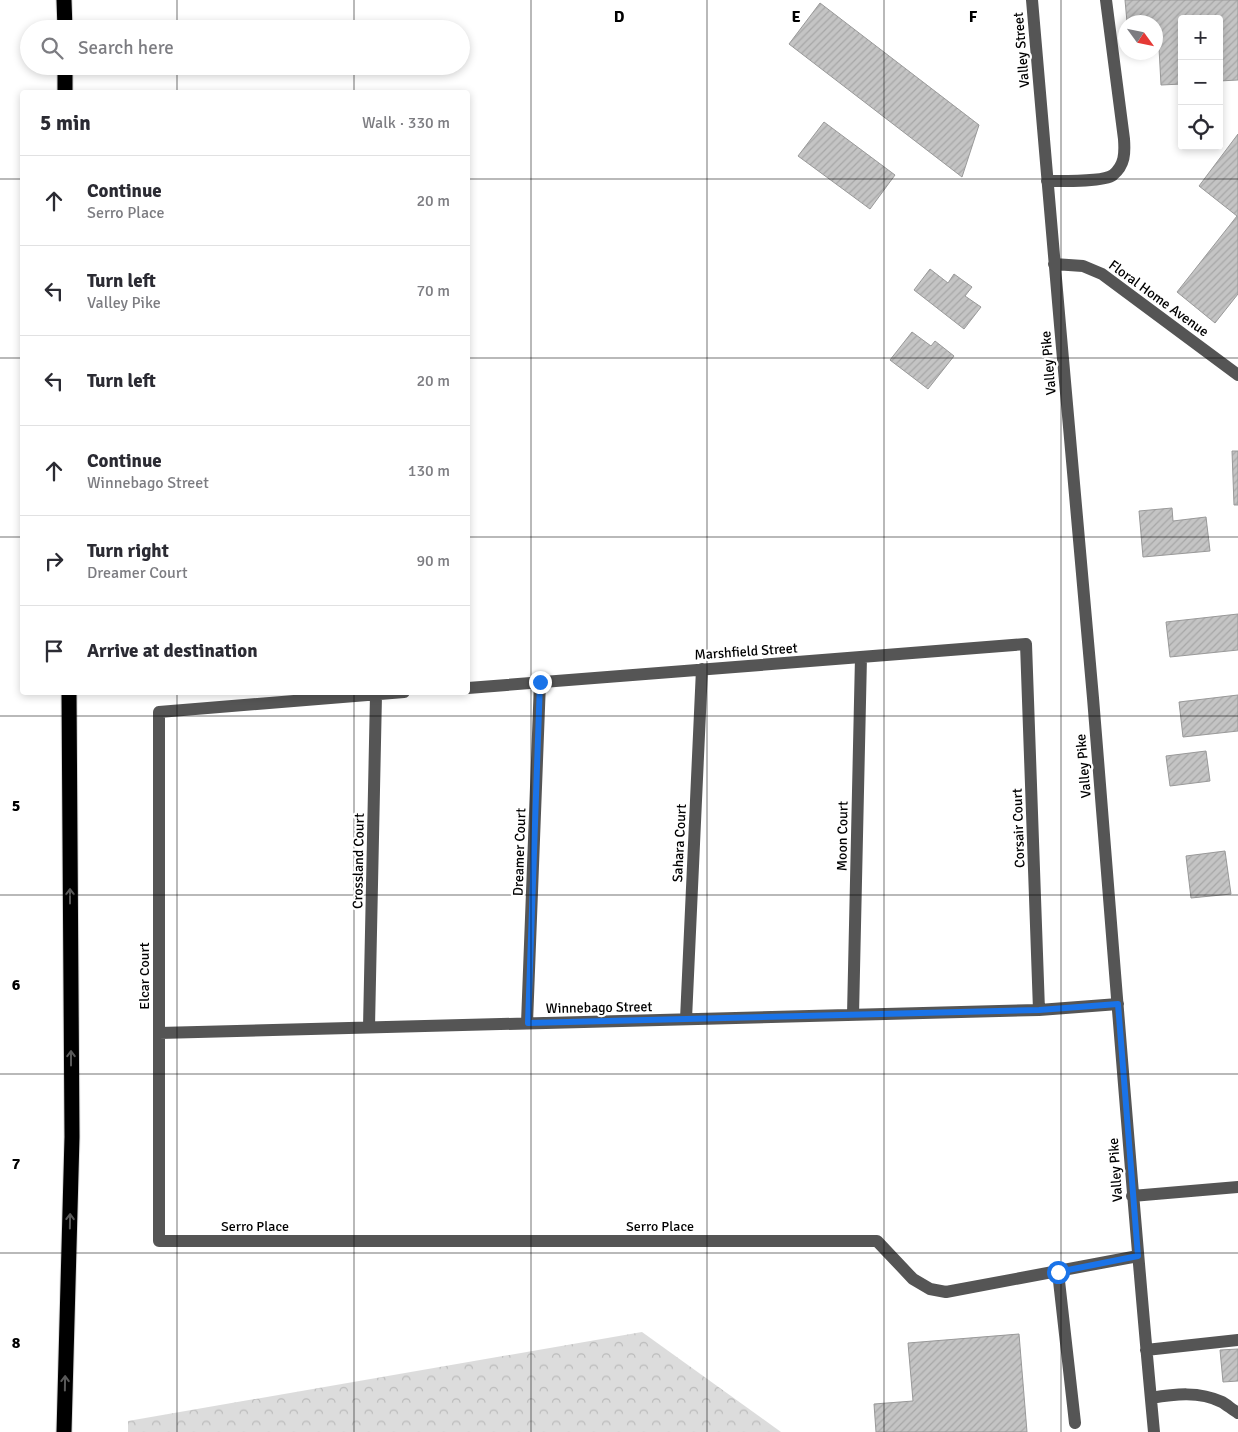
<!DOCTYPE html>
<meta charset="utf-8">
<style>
body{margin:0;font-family:Signika,sans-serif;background:#f7f7f7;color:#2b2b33}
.controls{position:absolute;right:15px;top:15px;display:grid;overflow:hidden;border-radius:5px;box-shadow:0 2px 8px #0003}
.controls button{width:45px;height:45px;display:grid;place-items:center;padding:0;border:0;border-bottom:1px solid #e1e1e2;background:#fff;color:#2b2b33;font:25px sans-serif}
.compass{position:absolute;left:1118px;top:15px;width:45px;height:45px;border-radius:50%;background:#fff;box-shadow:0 2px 8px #0003;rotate:123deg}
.stop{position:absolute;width:15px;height:15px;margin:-11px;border:4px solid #1a73e8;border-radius:50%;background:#fff}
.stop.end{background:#1a73e8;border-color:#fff;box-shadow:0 1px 5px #0008}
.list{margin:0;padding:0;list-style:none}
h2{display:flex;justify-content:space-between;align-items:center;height:65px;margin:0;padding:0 20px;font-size:21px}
h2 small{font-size:16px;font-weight:400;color:#7c7c81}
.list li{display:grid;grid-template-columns:32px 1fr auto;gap:15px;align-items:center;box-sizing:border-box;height:90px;padding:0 20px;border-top:1px solid #e1e1e2}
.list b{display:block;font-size:19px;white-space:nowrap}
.list p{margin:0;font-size:16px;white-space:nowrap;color:#7c7c81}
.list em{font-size:16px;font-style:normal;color:#7c7c81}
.icon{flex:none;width:28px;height:28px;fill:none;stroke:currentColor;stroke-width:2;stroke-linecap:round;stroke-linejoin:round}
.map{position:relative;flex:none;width:1238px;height:1432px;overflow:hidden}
.search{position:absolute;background:#fff;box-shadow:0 2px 8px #0003;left:20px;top:20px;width:450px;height:55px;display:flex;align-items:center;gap:12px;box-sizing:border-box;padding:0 18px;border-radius:28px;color:#7c7c81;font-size:19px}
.panel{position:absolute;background:#fff;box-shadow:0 2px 8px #0003;left:20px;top:90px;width:450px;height:605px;border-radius:5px}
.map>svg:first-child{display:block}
.forest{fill:url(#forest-crowns)}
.building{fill:url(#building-hatch);stroke:#999}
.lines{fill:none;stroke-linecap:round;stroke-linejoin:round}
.highway-casing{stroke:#dbdbdb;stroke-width:17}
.minor{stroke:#555;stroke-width:12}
.highway{stroke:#000;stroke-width:15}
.oneway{stroke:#595959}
.route{stroke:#1a73e8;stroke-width:6}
.grid{fill:none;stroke:#000;stroke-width:1;stroke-opacity:0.55}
.labels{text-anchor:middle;stroke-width:4.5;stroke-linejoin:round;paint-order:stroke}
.street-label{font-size:14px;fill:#000;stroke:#fff}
.grid-label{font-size:16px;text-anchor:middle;font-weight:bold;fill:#000;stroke:#fff;stroke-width:4.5;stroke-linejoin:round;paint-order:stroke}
</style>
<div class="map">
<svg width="1238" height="1432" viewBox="0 0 1238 1432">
<defs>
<pattern id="forest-crowns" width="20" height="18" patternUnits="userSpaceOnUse" patternTransform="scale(1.25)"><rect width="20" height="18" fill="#dcdcdc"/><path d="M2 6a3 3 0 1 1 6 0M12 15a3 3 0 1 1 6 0" fill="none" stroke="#bbb"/></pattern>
<pattern id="building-hatch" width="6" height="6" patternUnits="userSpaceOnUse" patternTransform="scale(1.25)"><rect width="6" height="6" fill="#c4c4c4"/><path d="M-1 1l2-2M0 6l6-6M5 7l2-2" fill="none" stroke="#a7a7a7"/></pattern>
</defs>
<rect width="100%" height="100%" fill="#fff"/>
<path class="forest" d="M 642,1332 L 781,1432 L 128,1432 L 128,1421 Z"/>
<path class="building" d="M 1125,0 L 1238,0 L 1238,80 L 1219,81 L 1219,19 L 1182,19 L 1182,84 L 1161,85 L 1159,48 L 1156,48 L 1156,22 L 1127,22 Z
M 820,3 L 979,125 L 962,177 L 789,44 Z
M 824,122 L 895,175 L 870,209 L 798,156 Z
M 1238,134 L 1238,294 L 1215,323 L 1177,292 L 1237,216 L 1199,186 Z
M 930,269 L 948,283 L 954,274 L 972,287 L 965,296 L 981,307 L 964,329 L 914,290 Z
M 912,332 L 931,346 L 935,341 L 954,356 L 928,389 L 890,360 Z
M 1232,451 L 1238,451 L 1238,505 L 1234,505 Z
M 1172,508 L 1173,521 L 1206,517 L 1210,551 L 1143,557 L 1139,511 Z
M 1238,614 L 1238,650 L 1170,657 L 1166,622 Z
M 1238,695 L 1238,731 L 1183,737 L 1179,702 Z
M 1206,751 L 1210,781 L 1170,786 L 1166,756 Z
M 1225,851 L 1231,894 L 1191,898 L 1186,856 Z
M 1019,1334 L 1027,1432 L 876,1432 L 874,1404 L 913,1401 L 908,1343 Z
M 1238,1349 L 1238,1381 L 1223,1382 L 1220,1350 Z"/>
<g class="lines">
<g class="highway-casing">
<path id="highway" d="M 64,0 L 65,29
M 65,66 L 65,92
M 64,1432 L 72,1137 L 69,692"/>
</g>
<path class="minor" d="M 1032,0 C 1051,233 1073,465 1093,698 C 1113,943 1131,1188 1154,1432
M 1047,181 C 1060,181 1104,182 1113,175 C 1125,165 1125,153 1124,139 L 1106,0
M 1054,264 L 1083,266 L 1102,274 L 1238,375
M 468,688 L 1026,644 L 1039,1010
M 404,692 L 159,712 L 159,1241 L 877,1241 L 913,1279 L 930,1289 L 946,1292 L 1138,1256
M 853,1015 L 861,657
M 686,1019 L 702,669
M 527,1023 L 540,682
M 369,1027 L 376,695
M 159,1033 L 1039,1010 L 1118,1004
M 1132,1196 L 1238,1187
M 1058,1272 L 1075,1423
M 1146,1350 L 1238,1340
M 1151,1398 C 1175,1394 1199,1391 1222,1402 C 1227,1405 1233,1410 1238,1413"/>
<use href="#highway" class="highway"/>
</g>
<defs><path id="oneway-shaft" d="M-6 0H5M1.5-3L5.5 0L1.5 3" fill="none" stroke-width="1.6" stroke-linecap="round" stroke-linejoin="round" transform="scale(1.25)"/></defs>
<g class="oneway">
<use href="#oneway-shaft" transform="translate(70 896) rotate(-90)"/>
<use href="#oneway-shaft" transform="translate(71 1058) rotate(-90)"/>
<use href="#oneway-shaft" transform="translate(70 1221) rotate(-89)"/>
<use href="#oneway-shaft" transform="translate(65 1383) rotate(-89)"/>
</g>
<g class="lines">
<path class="route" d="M 540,682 L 528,1023 L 1039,1010 L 1118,1004 L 1138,1256 L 1058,1272"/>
</g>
<path class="grid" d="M 177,0 L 177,29M 354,0 L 354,29M 531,0 L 531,1432M 707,0 L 707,1432M 884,0 L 884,1432M 1061,0 L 1061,1432M 177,66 L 177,92M 354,66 L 354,92M 0,179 L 22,179M 468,179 L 1238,179M 0,358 L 22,358M 468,358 L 1238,358M 0,537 L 22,537M 468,537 L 1238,537M 177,692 L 177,1432M 354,692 L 354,1432M 0,716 L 1238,716M 0,895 L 1238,895M 0,1074 L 1238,1074M 0,1253 L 1238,1253"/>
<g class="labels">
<g class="street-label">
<text transform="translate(1021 50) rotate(-95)" y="5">Valley Street</text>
<text transform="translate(1159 298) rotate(36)" y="5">Floral Home Avenue</text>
<text transform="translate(1048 363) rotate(-95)" y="5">Valley Pike</text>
<text transform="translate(746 651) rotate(-4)" y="5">Marshfield Street</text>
<text transform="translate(1083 766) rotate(-95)" y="5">Valley Pike</text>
<text transform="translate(1018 828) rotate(-92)" y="5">Corsair Court</text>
<text transform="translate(842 836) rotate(-89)" y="5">Moon Court</text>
<text transform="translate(679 843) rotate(-87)" y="5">Sahara Court</text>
<text transform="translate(519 852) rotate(-88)" y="5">Dreamer Court</text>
<text transform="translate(358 861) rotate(-89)" y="5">Crossland Court</text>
<text transform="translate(144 976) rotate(-90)" y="5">Elcar Court</text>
<text transform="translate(599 1007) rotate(-1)" y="5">Winnebago Street</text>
<text transform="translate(1115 1170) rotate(-94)" y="5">Valley Pike</text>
<text x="255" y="1231">Serro Place</text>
<text x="660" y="1231">Serro Place</text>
</g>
</g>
<g class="grid-label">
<text x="619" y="22">D</text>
<text x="796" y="22">E</text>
<text x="973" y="22">F</text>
<text x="16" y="811">5</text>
<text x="16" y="990">6</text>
<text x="16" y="1169">7</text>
<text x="16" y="1348">8</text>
</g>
</svg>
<div class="controls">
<button>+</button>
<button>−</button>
<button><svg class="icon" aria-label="locate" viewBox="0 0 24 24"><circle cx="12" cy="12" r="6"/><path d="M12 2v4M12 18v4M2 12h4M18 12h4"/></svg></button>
</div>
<svg class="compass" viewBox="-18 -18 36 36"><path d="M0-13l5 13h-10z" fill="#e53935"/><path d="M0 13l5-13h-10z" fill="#7c7c81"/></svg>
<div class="stop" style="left:1058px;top:1272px"></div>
<div class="stop end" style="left:540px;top:682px"></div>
<div class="search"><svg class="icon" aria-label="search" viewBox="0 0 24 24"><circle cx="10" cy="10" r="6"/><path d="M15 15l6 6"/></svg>Search here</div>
<section class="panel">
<h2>5 min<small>Walk · 330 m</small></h2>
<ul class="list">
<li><svg class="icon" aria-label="ahead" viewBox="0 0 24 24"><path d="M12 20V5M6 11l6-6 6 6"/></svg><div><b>Continue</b><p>Serro Place</p></div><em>20 m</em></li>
<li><svg class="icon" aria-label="left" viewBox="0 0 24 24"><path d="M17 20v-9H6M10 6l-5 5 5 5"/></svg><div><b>Turn left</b><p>Valley Pike</p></div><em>70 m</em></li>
<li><svg class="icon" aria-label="left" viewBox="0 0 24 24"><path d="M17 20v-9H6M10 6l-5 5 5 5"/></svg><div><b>Turn left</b></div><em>20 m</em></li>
<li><svg class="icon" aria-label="ahead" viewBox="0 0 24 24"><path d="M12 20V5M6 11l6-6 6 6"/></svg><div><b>Continue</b><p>Winnebago Street</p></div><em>130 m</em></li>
<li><svg class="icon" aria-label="right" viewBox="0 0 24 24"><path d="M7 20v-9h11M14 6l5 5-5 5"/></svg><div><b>Turn right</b><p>Dreamer Court</p></div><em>90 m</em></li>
<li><svg class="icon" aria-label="arrive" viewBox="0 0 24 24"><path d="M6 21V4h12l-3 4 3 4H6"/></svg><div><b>Arrive at destination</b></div></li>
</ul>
</section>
</div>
